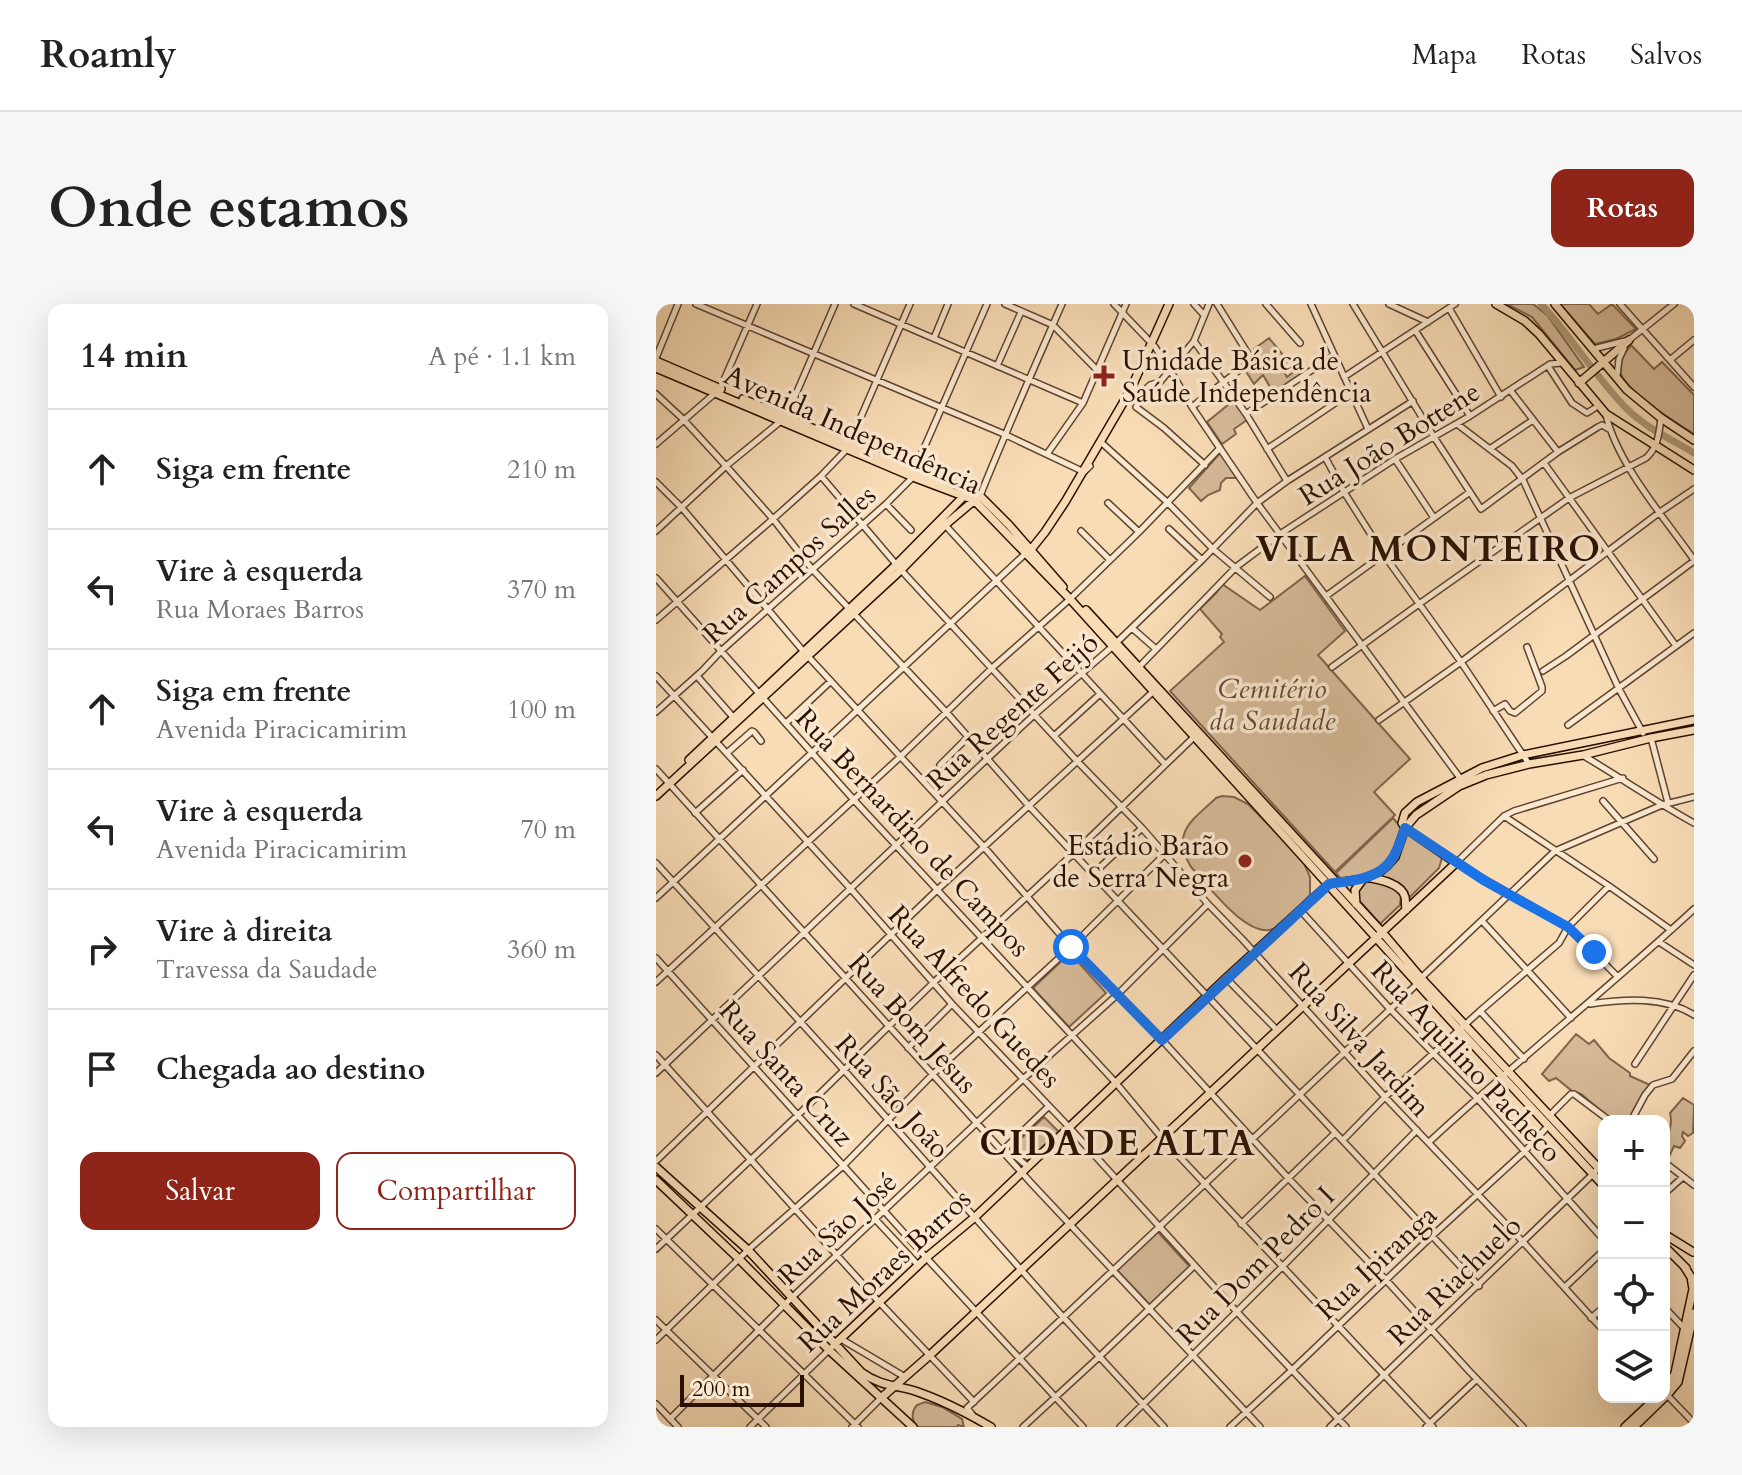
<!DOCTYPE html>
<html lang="pt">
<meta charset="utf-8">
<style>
body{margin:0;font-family:Cardo,serif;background:#f6f6f6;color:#222}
.controls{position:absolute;right:24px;bottom:24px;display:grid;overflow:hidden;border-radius:16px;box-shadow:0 8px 32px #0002}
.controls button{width:72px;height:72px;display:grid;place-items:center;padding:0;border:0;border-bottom:2px solid #e0e0e0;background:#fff;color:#222;font:40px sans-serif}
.scale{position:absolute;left:24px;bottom:20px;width:124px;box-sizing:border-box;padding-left:8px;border:4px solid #2b1000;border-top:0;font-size:22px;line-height:28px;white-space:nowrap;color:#2b1000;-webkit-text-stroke:6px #fae8d0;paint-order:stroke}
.stop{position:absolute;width:24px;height:24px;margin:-18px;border:6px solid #1a73e8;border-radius:50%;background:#fff}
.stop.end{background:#1a73e8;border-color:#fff;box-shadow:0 2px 8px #0008}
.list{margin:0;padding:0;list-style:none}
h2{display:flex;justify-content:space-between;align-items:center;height:104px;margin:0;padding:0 32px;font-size:34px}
h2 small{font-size:26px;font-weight:400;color:#767676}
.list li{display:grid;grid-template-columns:52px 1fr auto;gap:24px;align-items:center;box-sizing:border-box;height:120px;padding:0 32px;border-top:2px solid #e0e0e0}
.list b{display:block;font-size:30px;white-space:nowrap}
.list p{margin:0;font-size:26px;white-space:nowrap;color:#767676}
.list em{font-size:26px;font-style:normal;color:#767676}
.actions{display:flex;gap:16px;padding:24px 32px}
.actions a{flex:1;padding:18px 0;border:2px solid #8f2418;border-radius:16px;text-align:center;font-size:28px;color:#8f2418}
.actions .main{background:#8f2418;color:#fff}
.icon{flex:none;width:44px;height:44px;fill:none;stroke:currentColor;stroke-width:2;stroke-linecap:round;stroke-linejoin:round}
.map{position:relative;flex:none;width:1038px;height:1123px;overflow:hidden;border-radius:16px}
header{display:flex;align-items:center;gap:48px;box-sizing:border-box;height:112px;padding:0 40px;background:#fff;border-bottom:2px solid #e0e0e0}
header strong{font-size:38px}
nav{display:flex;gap:44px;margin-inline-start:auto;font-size:28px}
.intro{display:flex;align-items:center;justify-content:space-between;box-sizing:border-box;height:192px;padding:0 48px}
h1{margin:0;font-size:56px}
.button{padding:20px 36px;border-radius:16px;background:#8f2418;color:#fff;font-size:28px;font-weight:700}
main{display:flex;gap:48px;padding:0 48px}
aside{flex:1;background:#fff;border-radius:16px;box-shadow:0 8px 32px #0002}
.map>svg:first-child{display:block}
.green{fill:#d5b997;stroke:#80644c;stroke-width:2}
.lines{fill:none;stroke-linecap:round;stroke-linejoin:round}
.river{stroke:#b29778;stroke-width:7}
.minor-casing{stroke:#5e432e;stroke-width:8}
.major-casing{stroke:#2b1000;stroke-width:10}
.minor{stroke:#fae8d0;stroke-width:5}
.major{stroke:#f8dcb6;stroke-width:7}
.route{stroke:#1a73e8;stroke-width:10}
.poi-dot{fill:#8f2418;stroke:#fae8d0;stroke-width:3}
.labels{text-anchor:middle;stroke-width:7;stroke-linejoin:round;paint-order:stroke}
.poi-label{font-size:28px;fill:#2b1000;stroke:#fae8d0;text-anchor:start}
.street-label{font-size:28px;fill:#2b1000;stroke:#fae8d0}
.park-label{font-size:28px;font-style:italic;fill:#664b35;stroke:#fae8d0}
.district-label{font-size:36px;font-weight:bold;letter-spacing:2px;fill:#2b1000;stroke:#fae8d0}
</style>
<header>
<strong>Roamly</strong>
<nav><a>Mapa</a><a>Rotas</a><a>Salvos</a></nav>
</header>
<div class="intro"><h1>Onde estamos</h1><a class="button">Rotas</a></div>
<main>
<aside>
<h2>14 min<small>A pé · 1.1 km</small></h2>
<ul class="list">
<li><svg class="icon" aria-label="ahead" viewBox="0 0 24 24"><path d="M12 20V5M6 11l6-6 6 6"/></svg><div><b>Siga em frente</b></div><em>210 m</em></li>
<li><svg class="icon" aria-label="left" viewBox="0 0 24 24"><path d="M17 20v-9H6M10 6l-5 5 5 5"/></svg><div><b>Vire à esquerda</b><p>Rua Moraes Barros</p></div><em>370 m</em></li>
<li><svg class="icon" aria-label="ahead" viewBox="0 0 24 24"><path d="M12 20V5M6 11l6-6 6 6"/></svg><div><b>Siga em frente</b><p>Avenida Piracicamirim</p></div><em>100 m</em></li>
<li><svg class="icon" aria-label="left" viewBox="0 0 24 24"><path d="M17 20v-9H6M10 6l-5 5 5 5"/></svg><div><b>Vire à esquerda</b><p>Avenida Piracicamirim</p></div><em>70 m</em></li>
<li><svg class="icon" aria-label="right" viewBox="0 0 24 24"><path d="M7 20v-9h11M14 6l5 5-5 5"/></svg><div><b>Vire à direita</b><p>Travessa da Saudade</p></div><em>360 m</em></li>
<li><svg class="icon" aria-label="arrive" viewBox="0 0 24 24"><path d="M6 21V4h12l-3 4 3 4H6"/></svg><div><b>Chegada ao destino</b></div></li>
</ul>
<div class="actions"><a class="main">Salvar</a><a>Compartilhar</a></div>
</aside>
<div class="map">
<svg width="1038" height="1123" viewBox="0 0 1038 1123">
<rect width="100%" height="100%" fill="#f8dcb6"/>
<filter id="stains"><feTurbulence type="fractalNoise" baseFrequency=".0025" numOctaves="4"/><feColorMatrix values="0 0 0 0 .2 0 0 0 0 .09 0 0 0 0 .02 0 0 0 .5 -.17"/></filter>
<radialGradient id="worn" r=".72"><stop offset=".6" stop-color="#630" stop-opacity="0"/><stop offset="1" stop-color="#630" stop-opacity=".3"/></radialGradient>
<path class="green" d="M 851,0 L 877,0 L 891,11 L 928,63 L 919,66 L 876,13 Z
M 904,0 L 933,0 L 942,10 L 956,0 L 980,25 L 960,35 L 939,40 Z
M 613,34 L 632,57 L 625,63 L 631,73 L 645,62 L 650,68 L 618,90 L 607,71 L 598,80 L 589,66 L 603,54 L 598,45 Z
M 975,41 L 998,65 L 1006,58 L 1038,91 L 1038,130 C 1022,120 970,87 965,70 C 962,59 968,49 975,41 Z
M 578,96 L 591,116 L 578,125 L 580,130 L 566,140 L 551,118 Z
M 565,148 L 581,171 L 580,174 L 570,174 L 565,179 L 564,186 L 552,191 L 545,197 L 533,184 Z
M 649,272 L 689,327 L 662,351 L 754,455 L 718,488 L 739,511 L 679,568 L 514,387 L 568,338 L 564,333 L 566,330 L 544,305 L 561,288 L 566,280 L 604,306 Z
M 566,492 L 578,493 L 592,500 L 646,555 L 654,573 L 654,591 C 645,600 628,621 617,625 C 591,635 551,580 535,563 C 514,528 537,516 560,494 Z
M 737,514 L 747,526 C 734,565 726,569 686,576 L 680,569 Z
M 752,529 L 786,554 L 783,564 L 754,593 L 723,573 L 741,555 Z
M 707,578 C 721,577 736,580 745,591 L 744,601 L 724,620 L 702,595 L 703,583 Z
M 414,649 L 450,689 L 413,723 L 377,684 Z
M 920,730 L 933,740 L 938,736 L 953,754 L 974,769 L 974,772 L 994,781 L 973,817 L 957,817 L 925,790 L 916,787 L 900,774 L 893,777 L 886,770 Z
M 1027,794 L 1038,801 L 1037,829 L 1032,832 L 1027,828 L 1026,832 L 1029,837 L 1024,844 L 1018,842 L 1012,855 L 1008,851 C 1008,836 1018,824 1014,809 Z
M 388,813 L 403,828 L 371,857 L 357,842 Z
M 501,927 L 534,963 L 494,1001 L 461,966 Z
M 269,1098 L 286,1103 L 306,1115 L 308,1123 L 302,1121 L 301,1123 L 262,1123 C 255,1117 255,1108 261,1101 Z"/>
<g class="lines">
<path class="river" d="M 885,0 C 916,33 939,73 971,105 C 990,124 1015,135 1038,149"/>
<g class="minor-casing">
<path id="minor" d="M 40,0 L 348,130 L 428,168 L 434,162
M 198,0 L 427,99
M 349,0 L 397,21 L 440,65
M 458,0 L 499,43 L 514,66 L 536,103 L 601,199 L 804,474
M 538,0 L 548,11
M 610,0 L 644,39
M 655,0 L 712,125
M 697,0 L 778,133 L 825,205 L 902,148 L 942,123 L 946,121 L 953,125
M 733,0 L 772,18
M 964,0 L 1038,83
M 793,4 L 845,93
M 759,26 L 814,112
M 278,34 L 292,0
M 538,37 L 590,110 L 631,177
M 937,45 L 973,36 L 1018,0
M 0,54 L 22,0
M 1014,56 L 1038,36
M 341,62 L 365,8
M 892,62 L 916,99 L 931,109 L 942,102
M 961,72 L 963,55 L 968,44
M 688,73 L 799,0
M 854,86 L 902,148
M 0,90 L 27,115 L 70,162 L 117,215 L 156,265 L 291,409 L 373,502 L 823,982
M 536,103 L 596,56 L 561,0
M 590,110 L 677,52
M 950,111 C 962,161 1008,213 1038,256
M 130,113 L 179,0
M 801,120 L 856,162 L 867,176 L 963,385 L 987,429
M 0,140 L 64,85 L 101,0
M 447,140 L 511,198 L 557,245 L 614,293
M 835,144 L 877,116
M 611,145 L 694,89
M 391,150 L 427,99 L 470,0
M 669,153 L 688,188 L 728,251 L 805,358 L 873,460
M 739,155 L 778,214
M 888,159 L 1020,342
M 549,161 L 508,124 L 480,103 L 489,86 L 494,81 L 504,78 L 538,37 L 553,0
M 258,167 L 331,0
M 165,172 L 245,266 L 421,457 L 486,524 L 552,600 L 587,636 L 729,793 L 867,938 L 948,1027
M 0,178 L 26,204 L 148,348 L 328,543 L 415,643 L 506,736 L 633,875 L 730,976 L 814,1068 L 867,1123
M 324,192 C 350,127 378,64 406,0
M 452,199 L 483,228
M 230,200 L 255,226
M 289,221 L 509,460
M 513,225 L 546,256
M 0,227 L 70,162 L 125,117
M 425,227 L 454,256
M 0,274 L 198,496 L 460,779 L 505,833 L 777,1123
M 670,292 L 814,188
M 416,293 L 483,228 L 564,144
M 0,316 L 117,215 L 165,172 L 191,145 L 254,0
M 476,324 L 500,345
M 483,363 L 580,263 L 624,230 L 739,155 L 814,112 L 894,60 L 906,59
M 676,363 L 763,300 L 913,194 L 990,154 C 1002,143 1003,130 1005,114
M 887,367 L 910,352 L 1038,257
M 0,372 L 194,584 L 296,700 L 412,822 L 581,1008 L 690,1123
M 41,372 L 77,413
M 837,407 L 849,400 L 854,407 L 859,409 L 886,387 L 886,383 L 871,343
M 0,408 L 46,367 L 65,347 L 230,200 L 257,173
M 723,416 L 805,358 L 1004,208 L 1038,185
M 130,419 L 175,377
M 912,421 L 1038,329
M 398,432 L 444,390
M 995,434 L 1012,499
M 71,449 L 96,427 L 98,428 L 105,437
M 928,452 C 965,474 1000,498 1038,519
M 284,461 L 312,433
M 0,465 L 376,880 L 604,1123
M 947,497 L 998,555
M 39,509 L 87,466
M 848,512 L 953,582 L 1015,626
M 0,559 L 188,766 L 407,1013 L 508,1123
M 437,570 L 486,524
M 0,594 L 369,250
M 644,606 L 734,705 L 821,794 L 948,936
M 827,618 L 915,714
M 1003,638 L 1038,661
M 0,654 L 276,960 L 427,1123
M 962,673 L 912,623 L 800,559 L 848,512 L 858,507 L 967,474
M 570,674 L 621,726
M 765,674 L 899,547 L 1006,501 L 1038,493
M 0,678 L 244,453 L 336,364 L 414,295
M 934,700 C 968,695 1008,692 1038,711
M 824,707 L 868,755
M 252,744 L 296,700
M 0,751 L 224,999 L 318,1098
M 979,760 L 1038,671
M 0,769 L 331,455 L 378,411 L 457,342 L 546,256 L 601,199 L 631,177 L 757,97
M 894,811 L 915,790 L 918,790 L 954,817
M 975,817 L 989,791 L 997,781 L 1016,775 L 1038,747
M 687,836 L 729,793 L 824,707 L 903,639 L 912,623 L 953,582
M 773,838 C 859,758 952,685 1038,605
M 346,847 L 393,802
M 347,847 L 357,850 L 371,862
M 0,857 L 281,586 L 500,385
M 1008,858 L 1038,881
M 1008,890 L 1027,873
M 219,915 L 262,961
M 585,920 L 679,829
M 0,925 L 202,1123
M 0,945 L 142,811 L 277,679 L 418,549 L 538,433
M 909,983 L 948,946
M 1008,1003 L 1028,1024
M 935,1014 L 948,1003
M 0,1016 L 110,1123
M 185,1035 L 249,1073
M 0,1036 L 92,946 L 187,862 L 276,771 L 415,643 L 509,550
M 1011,1091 L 1038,1119
M 0,1100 L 22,1123
M 316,1110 L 311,1104 L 761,680
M 14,1115 L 128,1001 L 366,776 L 461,691 L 552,600
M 94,1123 L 179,1040
M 196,1123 L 225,1094
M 367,1123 L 443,1053 L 538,962
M 464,1123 L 627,962 L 761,826
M 574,1123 L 636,1066 L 776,932 L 869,847 L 892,822
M 674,1123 L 937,870 L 948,857
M 770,1123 L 821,1075"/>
</g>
<g class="major-casing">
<path id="major" d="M 840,0 L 869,17 L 883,30 L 950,110 L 1038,166
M 899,0 L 971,86 L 1005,114 L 1038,136
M 0,57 L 65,85
M 0,64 L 257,173 L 318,196 L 414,295 L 798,720 L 948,882
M 923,79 L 973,36
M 87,95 L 258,167 L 313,186 L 324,192 L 353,221 L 407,283
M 373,248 L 389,228 L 409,198 L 474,87 L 513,0
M 430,306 L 726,628 L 765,674 L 948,870
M 33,456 L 240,261 L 309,191
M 0,492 L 245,266 L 289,221 L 321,194
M 749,524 L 746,519 L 749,509 L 761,498 L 826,464 L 867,451 L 1038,416
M 715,574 C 726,576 746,580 749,593 C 750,597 749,602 750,606
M 700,600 L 699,586 L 707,575
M 0,863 L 92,946 L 205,1068 C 224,1082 239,1081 259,1087 C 286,1096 311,1109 335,1123
M 0,876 L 83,955 L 173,1046 L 257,1123
M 1008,930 L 1037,948
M 1008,942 L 1030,964
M 179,1040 L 271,953 L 319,913 L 570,674 L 673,580 L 708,575 L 725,567 L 731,562 L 739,553 L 749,524 L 760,511 L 803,482 L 830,471 L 873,460 L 927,451 L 995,434 L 1038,426
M 1008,1086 L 1015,1077 L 1019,1069 L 1037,985 L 1035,973 L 1028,962
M 225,1094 L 274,1051 L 800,559 L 749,524
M 969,1123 L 1001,1093
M 978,1123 L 1011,1091 L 1022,1078 L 1038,1009"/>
</g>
<use href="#minor" class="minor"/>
<use href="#major" class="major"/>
</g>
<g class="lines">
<path class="route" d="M 415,643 L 506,736 L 673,580 C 682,578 691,578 699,576 C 733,570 739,554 749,524 L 829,577 L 912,623 L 938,648"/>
</g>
<g class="poi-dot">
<path d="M444 60h8v8h8v8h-8v8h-8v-8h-8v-8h8z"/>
<circle cx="589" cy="557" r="8"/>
</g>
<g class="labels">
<g class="poi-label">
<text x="466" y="66">Unidade Básica de<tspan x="466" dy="32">Saúde Independência</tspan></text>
<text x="573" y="551" text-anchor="end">Estádio Barão<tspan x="573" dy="32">de Serra Negra</tspan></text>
</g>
<g class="street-label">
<text transform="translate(197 125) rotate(24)" y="10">Avenida Independência</text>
<text transform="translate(733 139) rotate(-32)" y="10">Rua João Bottene</text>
<text transform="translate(133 260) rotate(-42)" y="10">Rua Campos Salles</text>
<text transform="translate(356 407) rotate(-42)" y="10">Rua Regente Feijó</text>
<text transform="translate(257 528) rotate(47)" y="10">Rua Bernardino de Campos</text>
<text transform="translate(319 692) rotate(47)" y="10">Rua Alfredo Guedes</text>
<text transform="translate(257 719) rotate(48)" y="10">Rua Bom Jesus</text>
<text transform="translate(704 735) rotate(48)" y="10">Rua Silva Jardim</text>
<text transform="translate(811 757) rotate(47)" y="10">Rua Aquilino Pacheco</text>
<text transform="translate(131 769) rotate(48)" y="10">Rua Santa Cruz</text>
<text transform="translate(237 792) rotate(48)" y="10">Rua São João</text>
<text transform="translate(181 924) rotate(-43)" y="10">Rua São José</text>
<text transform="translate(720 958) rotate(-43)" y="10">Rua Ipiranga</text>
<text transform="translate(599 961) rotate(-45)" y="10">Rua Dom Pedro I</text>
<text transform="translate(228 966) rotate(-43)" y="10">Rua Moraes Barros</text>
<text transform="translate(798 976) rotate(-44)" y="10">Rua Riachuelo</text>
</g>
<g class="park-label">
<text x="616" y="394">Cemitério<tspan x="616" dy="32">da Saudade</tspan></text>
</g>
<g class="district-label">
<text x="773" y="257">VILA MONTEIRO</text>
<text x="462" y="851">CIDADE ALTA</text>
</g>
</g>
<rect width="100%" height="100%" filter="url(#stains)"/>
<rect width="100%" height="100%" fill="url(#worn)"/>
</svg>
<div class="controls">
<button>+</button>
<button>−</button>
<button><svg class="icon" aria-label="locate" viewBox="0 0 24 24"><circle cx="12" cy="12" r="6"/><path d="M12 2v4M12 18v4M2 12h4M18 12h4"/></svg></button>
<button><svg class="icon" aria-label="layers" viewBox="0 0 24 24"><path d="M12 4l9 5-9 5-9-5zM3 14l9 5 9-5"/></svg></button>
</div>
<div class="scale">200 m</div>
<div class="stop" style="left:415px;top:643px"></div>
<div class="stop end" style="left:938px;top:648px"></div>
</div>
</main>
